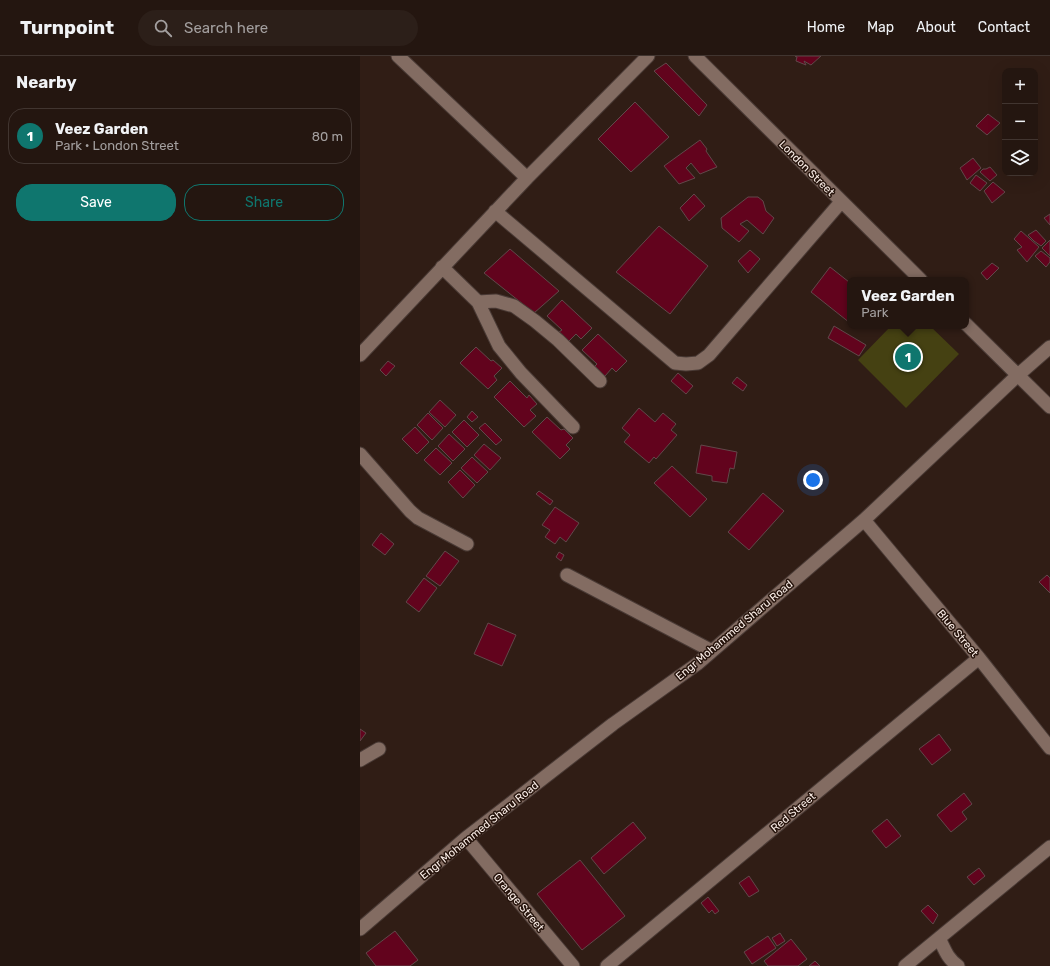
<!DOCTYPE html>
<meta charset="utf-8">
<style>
body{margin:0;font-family:Rubik,sans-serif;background:#2c1f19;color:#f1f3f6}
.controls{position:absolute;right:12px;top:12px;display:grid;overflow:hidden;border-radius:8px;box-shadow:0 4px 16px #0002}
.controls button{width:36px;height:36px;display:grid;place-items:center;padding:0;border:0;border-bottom:1px solid #413530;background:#241610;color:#f1f3f6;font:20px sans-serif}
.you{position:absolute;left:453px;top:424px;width:14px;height:14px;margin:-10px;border:3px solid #fff;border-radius:50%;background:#1a73e8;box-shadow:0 0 0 6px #1a73e833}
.badge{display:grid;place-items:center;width:26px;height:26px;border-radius:50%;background:#0f766e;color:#fff;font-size:13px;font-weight:700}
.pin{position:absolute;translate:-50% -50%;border:2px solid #fff;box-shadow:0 1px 4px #0006}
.popup{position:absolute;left:487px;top:221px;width:122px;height:52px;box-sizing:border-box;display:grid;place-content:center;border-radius:8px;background:#241610;filter:drop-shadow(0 1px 3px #0005);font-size:13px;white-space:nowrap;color:#a39f9f}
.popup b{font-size:15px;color:#f1f3f6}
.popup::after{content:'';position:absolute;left:50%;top:100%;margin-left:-8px;border:8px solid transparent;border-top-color:#241610}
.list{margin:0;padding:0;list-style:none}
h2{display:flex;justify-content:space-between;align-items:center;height:52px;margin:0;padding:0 16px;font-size:17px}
h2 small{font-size:13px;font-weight:400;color:#a39f9f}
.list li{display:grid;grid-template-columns:26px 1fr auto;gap:12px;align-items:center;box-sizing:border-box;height:56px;margin:0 8px 8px;padding:0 8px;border:1px solid #413530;border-radius:16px}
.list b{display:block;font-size:15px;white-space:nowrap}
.list p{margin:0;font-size:13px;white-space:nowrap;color:#a39f9f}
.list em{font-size:13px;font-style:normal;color:#a39f9f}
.actions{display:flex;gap:8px;padding:12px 16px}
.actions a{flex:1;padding:9px 0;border:1px solid #0f766e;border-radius:16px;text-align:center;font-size:14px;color:#0f766e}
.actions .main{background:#0f766e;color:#fff}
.icon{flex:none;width:22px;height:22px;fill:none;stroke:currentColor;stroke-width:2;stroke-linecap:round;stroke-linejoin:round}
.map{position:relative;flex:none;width:690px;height:910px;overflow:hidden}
header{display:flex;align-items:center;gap:24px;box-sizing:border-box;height:56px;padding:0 20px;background:#241610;border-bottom:1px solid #413530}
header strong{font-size:19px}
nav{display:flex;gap:22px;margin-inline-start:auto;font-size:14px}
.search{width:280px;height:36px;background:#2c1f19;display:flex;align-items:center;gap:10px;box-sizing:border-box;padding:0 14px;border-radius:22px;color:#a39f9f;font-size:15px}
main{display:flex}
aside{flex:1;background:#241610}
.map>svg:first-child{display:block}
.green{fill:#454112}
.building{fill:#62031d;stroke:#61484a}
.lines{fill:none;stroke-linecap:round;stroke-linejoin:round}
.minor-casing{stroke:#493a35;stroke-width:15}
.minor{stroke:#836c62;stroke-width:13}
.labels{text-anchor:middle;stroke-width:3;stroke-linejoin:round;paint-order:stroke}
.street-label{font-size:11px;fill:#fcefe9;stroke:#26140c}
</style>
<header>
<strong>Turnpoint</strong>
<div class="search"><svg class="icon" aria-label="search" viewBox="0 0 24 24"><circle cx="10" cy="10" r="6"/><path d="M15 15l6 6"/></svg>Search here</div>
<nav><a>Home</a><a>Map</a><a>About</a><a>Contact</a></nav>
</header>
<main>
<aside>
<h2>Nearby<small></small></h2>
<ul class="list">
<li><span class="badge">1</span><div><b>Veez Garden</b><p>Park · London Street</p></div><em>80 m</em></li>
</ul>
<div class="actions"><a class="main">Save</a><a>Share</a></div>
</aside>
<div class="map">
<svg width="690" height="910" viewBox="0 0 690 910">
<rect width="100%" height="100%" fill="#301d15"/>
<path class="green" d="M 531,270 L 570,270 L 599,298 L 546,352 L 498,304 Z"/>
<path class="building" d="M 435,0 L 461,0 L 451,9 L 444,5 L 446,9 L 436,5 L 437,1 Z
M 306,7 L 347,49 L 339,60 L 294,15 Z
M 275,46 L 309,81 L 271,116 L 238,83 Z
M 628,58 L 640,67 L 627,79 L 616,70 Z
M 340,84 L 347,93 L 346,95 L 357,111 L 340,118 L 331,107 L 326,112 L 335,122 L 319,128 L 304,110 Z
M 613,102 L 621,112 L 607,124 L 600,112 Z
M 630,111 L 637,119 L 630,125 L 620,116 L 623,113 L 626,113 Z
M 616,119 L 627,127 L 620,135 L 610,127 Z
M 633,126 L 645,136 L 632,147 L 624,135 Z
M 334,138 L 345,150 L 329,165 L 320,152 Z
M 388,141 L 398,141 L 403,145 L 406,155 L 414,162 L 403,178 L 387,164 L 380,168 L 389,175 L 379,186 L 362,172 L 361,162 Z
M 690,158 L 690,169 L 684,162 Z
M 299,170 L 348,210 L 310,258 L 256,216 Z
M 676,174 L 686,185 L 681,190 L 674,185 L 668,179 Z
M 661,175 L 679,191 L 667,206 L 657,194 L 662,191 L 654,183 Z
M 690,184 L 690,200 L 682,192 Z
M 150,193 L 199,235 L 174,257 L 124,217 Z
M 390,194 L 400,203 L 388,217 L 378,205 Z
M 681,195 L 690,202 L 690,206 L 686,211 L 675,200 Z
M 632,207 L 639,212 L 627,224 L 621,217 Z
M 470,211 L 489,226 L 490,224 L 490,267 L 451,236 Z
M 202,244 L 232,272 L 221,283 L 216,278 L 209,285 L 199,276 L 202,274 L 187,260 Z
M 474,270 L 506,289 L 499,300 L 468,282 Z
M 238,278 L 267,305 L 256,316 L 252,312 L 245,320 L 235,310 L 237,308 L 222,294 Z
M 116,291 L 131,305 L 133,304 L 142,312 L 134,320 L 137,324 L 128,333 L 100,307 Z
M 28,305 L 35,310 L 26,320 L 20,314 Z
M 318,317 L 333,330 L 326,338 L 311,325 Z
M 377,321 L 387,329 L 383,335 L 372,327 Z
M 150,325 L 167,342 L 169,339 L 177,348 L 170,354 L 176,360 L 164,371 L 134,341 Z
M 80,344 L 96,359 L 85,371 L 69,356 Z
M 279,352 L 295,366 L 303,357 L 316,368 L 311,374 L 317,379 L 296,403 L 294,401 L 289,407 L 264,386 L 270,379 L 262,372 Z
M 112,355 L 118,361 L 112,366 L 107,361 Z
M 68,357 L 83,372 L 72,384 L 57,369 Z
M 187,361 L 201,374 L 204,373 L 213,382 L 206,389 L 210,393 L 200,403 L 172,376 Z
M 104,364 L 119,379 L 107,391 L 92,376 Z
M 125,367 L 142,384 L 136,389 L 119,372 Z
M 55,371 L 69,386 L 57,398 L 42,383 Z
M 89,378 L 105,393 L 93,405 L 78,390 Z
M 124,388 L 141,402 L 130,414 L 114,399 Z
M 341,389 L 377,396 L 374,413 L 370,412 L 367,427 L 352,425 L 352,420 L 336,417 Z
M 76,392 L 92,407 L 80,419 L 64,404 Z
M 112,401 L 128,416 L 117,427 L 101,412 Z
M 312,410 L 347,443 L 330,461 L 294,427 Z
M 100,414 L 115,429 L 103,442 L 88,426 Z
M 179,435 L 193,445 L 190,449 L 176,438 Z
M 403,437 L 424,455 L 389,494 L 368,476 Z
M 195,451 L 219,467 L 206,486 L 200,481 L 195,488 L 185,481 L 190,474 L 182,469 Z
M 21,477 L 34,488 L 25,499 L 12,489 Z
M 85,495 L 99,505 L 80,530 L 66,520 Z
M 199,496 L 204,499 L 201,505 L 196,501 Z
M 687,519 L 690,522 L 690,537 L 679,526 Z
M 64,522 L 77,532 L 59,556 L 46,546 Z
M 128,567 L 156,579 L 142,610 L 114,598 Z
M 0,673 L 6,677 L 0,685 Z
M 579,678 L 591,694 L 572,709 L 559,693 Z
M 604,737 L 612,748 L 602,756 L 607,763 L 591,776 L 577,759 Z
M 527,763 L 541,780 L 526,792 L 512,775 Z
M 273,766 L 286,782 L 244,818 L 231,802 Z
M 220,804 L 265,860 L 222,894 L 177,838 Z
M 619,812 L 625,820 L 614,829 L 607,821 Z
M 389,820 L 399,835 L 389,841 L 379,827 Z
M 348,841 L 359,855 L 355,858 L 352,854 L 349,857 L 341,847 Z
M 568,849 L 578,859 L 573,868 L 561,855 Z
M 35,875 L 58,904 L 50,910 L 16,910 L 6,897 Z
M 420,877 L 425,885 L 417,890 L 412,882 Z
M 408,880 L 416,892 L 392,908 L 384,896 Z
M 431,883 L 447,903 L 438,910 L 408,910 L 404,905 Z
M 455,905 L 460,910 L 449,910 Z"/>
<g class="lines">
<g class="minor-casing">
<path id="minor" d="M 38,0 L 167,122
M 335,0 L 561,224
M 135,155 L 315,307 L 326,308 L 338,307 L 349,299 L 481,146
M 82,211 L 118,246 L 139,290 L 161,317 L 213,371
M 118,246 L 136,245 L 154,250 L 175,265 L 198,284 L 240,325
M 606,268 L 690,351
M 0,299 L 167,122 L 288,0
M 0,398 L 50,455 L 58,462 L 107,488
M 504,464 L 619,602 L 690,692
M 207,519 L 352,595
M 0,704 L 19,693
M 106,782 L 213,910
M 0,873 L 106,782 L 253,668 L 337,608 L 504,464 L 658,319 L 690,291
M 579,882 C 585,894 587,902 598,910
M 247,910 L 619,602
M 545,910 L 690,791"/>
</g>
<use href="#minor" class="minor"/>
</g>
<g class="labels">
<g class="street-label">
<text transform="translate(447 112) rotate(45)" y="4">London Street</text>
<text transform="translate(374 574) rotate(-40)" y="4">Engr Mohammed Sharu Road</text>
<text transform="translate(598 577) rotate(50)" y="4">Blue Street</text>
<text transform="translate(433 756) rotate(-40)" y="4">Red Street</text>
<text transform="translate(119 774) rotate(-39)" y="4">Engr Mohammed Sharu Road</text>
<text transform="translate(159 846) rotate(50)" y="4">Orange Street</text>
</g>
</g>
</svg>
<div class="controls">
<button>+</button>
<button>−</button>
<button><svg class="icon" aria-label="layers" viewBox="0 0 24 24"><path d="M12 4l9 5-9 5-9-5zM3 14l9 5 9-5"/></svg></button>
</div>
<div class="you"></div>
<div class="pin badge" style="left:548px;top:301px">1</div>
<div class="popup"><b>Veez Garden</b>Park</div>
</div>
</main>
